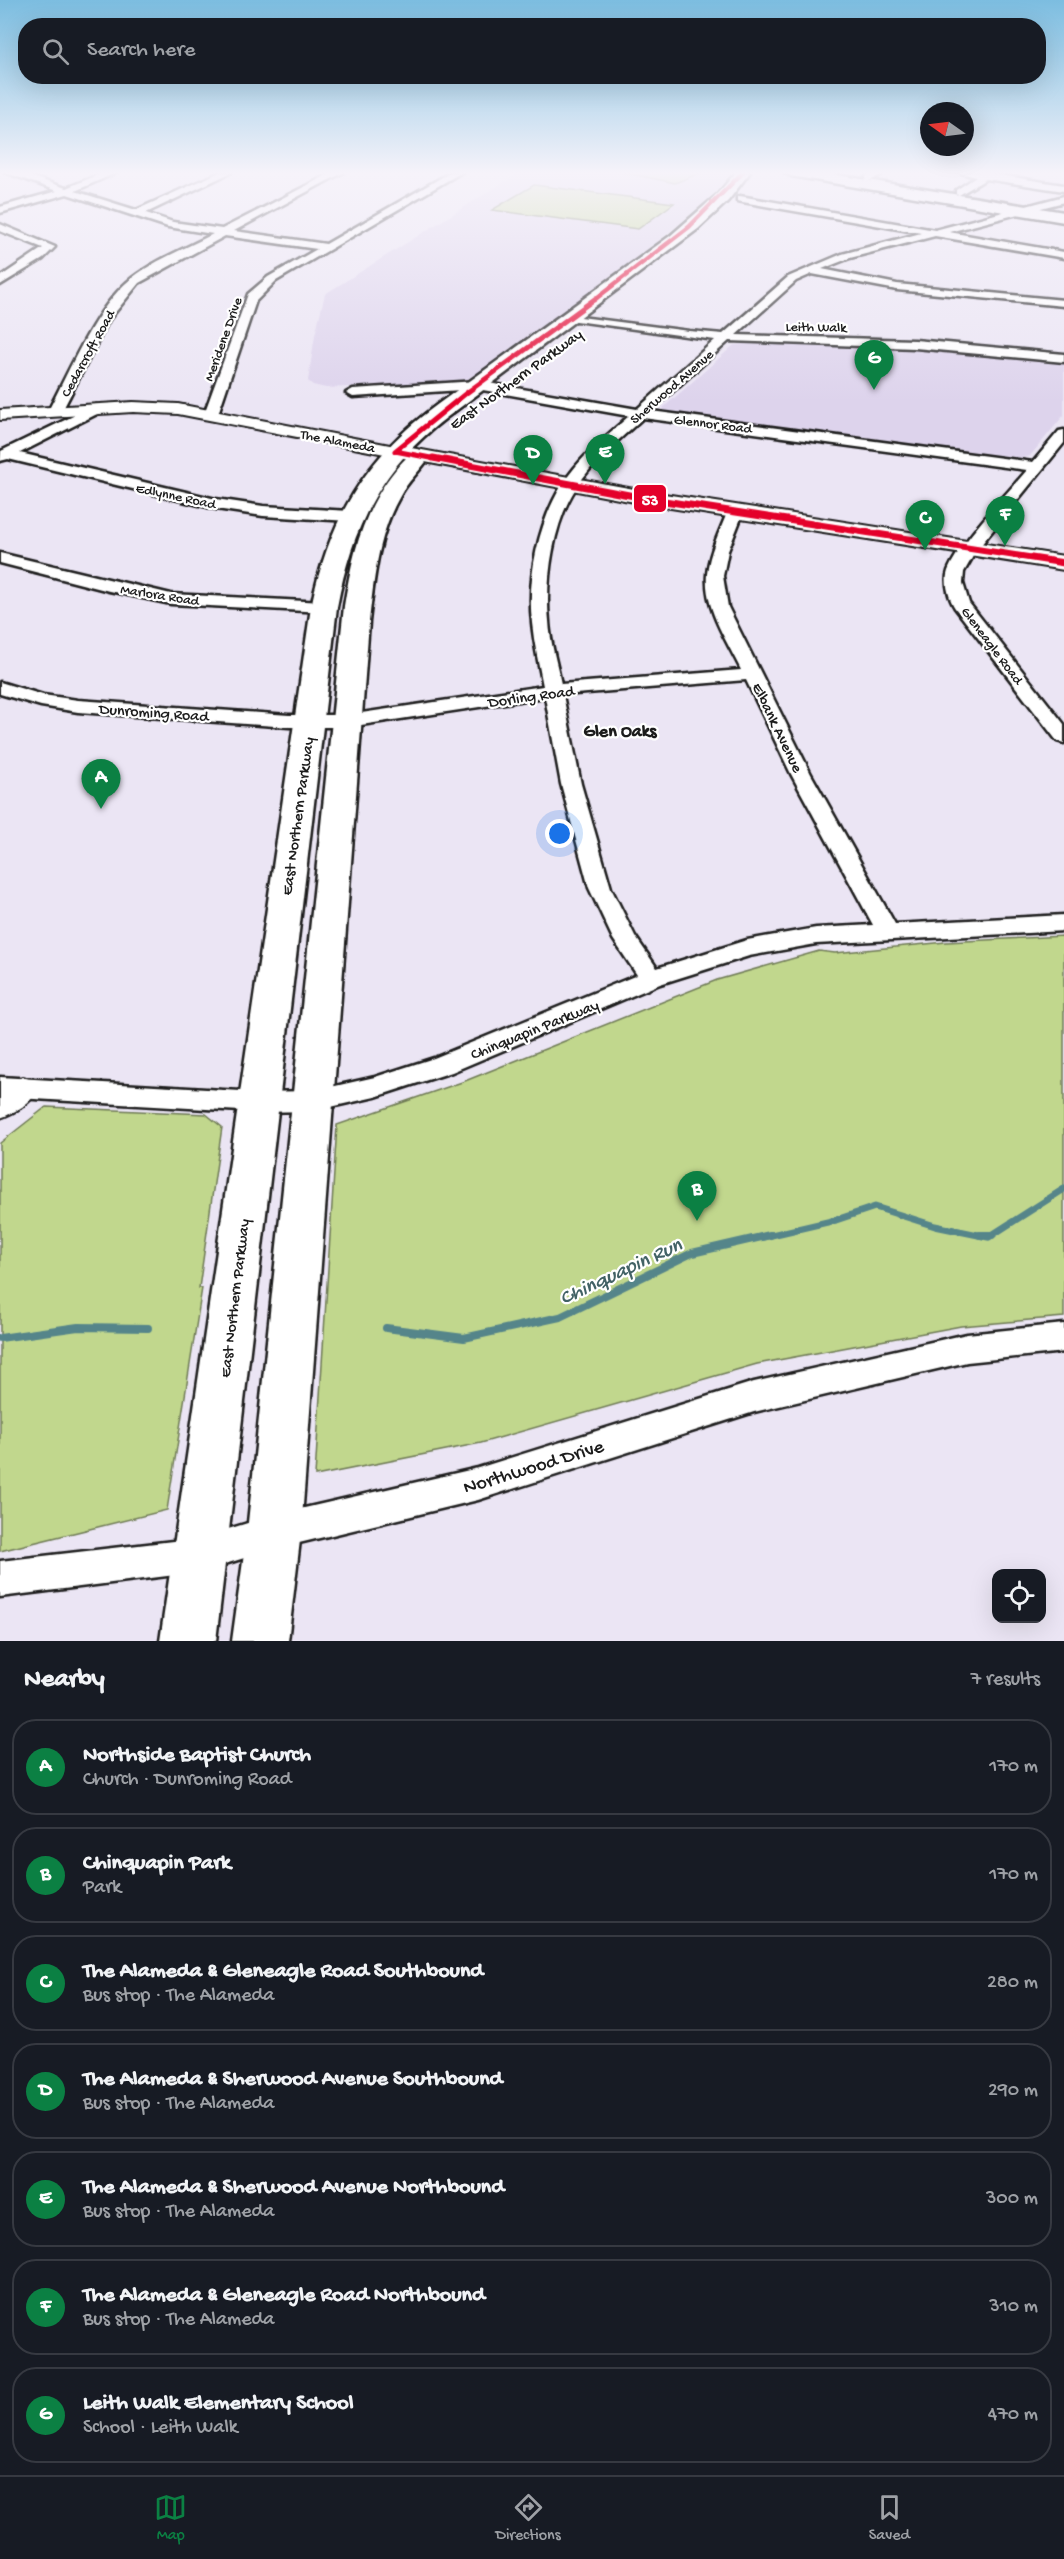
<!DOCTYPE html>
<meta charset="utf-8">
<style>
body{margin:0;font-family:"Gochi Hand",sans-serif;background:#242831;color:#f1f3f6}
.controls{position:absolute;right:18px;bottom:18px;display:grid;overflow:hidden;border-radius:12px;box-shadow:0 6px 24px #0002}
.controls button{width:54px;height:54px;display:grid;place-items:center;padding:0;border:0;border-bottom:2px solid #363941;background:#171b24;color:#f1f3f6;font:30px sans-serif}
.compass{position:absolute;left:920px;top:102px;width:54px;height:54px;border-radius:50%;background:#171b24;box-shadow:0 6px 24px #0002;rotate:284deg}
.you{position:absolute;left:560px;top:834px;width:21px;height:21px;margin:-15px;border:4px solid #fff;border-radius:50%;background:#1a73e8;box-shadow:0 0 0 9px #1a73e833}
.badge{display:grid;place-items:center;width:39px;height:39px;border-radius:50%;background:#0b8043;color:#fff;font-size:20px;font-weight:700}
.pin{position:absolute;translate:-50% -50px;filter:drop-shadow(0 2px 3px #0008)}
.pin::after{content:'';position:absolute;top:32px;width:21px;height:18px;background:inherit;clip-path:polygon(0 0,100% 0,50% 100%)}
.list{margin:0;padding:0;list-style:none}
h2{display:flex;justify-content:space-between;align-items:center;height:78px;margin:0;padding:0 24px;font-size:26px}
h2 small{font-size:20px;font-weight:400;color:#9ea1a6}
.list li{display:grid;grid-template-columns:39px 1fr auto;gap:18px;align-items:center;box-sizing:border-box;height:96px;margin:0 12px 12px;padding:0 12px;border:2px solid #363941;border-radius:24px}
.list b{display:block;font-size:22px;white-space:nowrap}
.list p{margin:0;font-size:20px;white-space:nowrap;color:#9ea1a6}
.list em{font-size:20px;font-style:normal;color:#9ea1a6}
.icon{flex:none;width:33px;height:33px;fill:none;stroke:currentColor;stroke-width:2;stroke-linecap:round;stroke-linejoin:round}
.map{position:relative;flex:none;width:1064px;height:1641px;overflow:hidden}
.search{position:absolute;background:#171b24;box-shadow:0 6px 24px #0002;left:18px;right:18px;top:18px;height:66px;display:flex;align-items:center;gap:15px;box-sizing:border-box;padding:0 21px;border-radius:24px;color:#9ea1a6;font-size:22px}
.sheet{height:834px;background:#171b24}
nav{display:flex;justify-content:space-around;align-items:center;box-sizing:border-box;height:84px;border-top:2px solid #363941;background:#171b24;font-size:16px;color:#9ea1a6}
nav a{display:grid;justify-items:center;gap:3px}
nav .on{color:#0b8043}
.map>svg:first-child{display:block}
.built{fill:#ddd3ec}
.green{fill:#c1d78d;stroke:#6e7a54;stroke-width:1.5}
.lines{fill:none;stroke-linecap:round;stroke-linejoin:round}
.stream-far1{stroke:#54858a;stroke-width:7}
.stream{stroke:#54858a;stroke-width:8}
.minor-casing{stroke:#1c1c1c;stroke-width:5}
.tertiary-casing{stroke:#1c1c1c;stroke-width:4}
.secondary-casing{stroke:#1c1c1c;stroke-width:4}
.primary-casing{stroke:#1c1c1c;stroke-width:5}
.minor{fill:#fff;fill-rule:evenodd}
.tertiary{fill:#fff;fill-rule:evenodd}
.secondary{fill:#fff;fill-rule:evenodd}
.primary{fill:#fff;fill-rule:evenodd}
.bus-1-far2-casing{stroke:#fff;stroke-width:7}
.bus-1-far1-casing{stroke:#fff;stroke-width:8}
.bus-1-casing{stroke:#fff;stroke-width:10}
.bus-1-far2{stroke:#e4002b;stroke-width:4.5}
.bus-1-far1{stroke:#e4002b;stroke-width:5}
.bus-1{stroke:#e4002b;stroke-width:7}
.labels{text-anchor:middle;stroke-width:4.5;stroke-linejoin:round;paint-order:stroke}
.far-street-label{font-size:14px;fill:#1c1c1c;stroke:#fff}
.street-label{font-size:16px;fill:#1c1c1c;stroke:#fff}
.neighbourhood-label{font-size:18px;font-weight:bold;fill:#1c1c1c;stroke:#fff}
.near-street-label{font-size:20px;fill:#1c1c1c;stroke:#fff}
.near-water-label{font-size:21px;font-style:italic;fill:#426265;stroke:#fff}
.line-badge{stroke:#fff;stroke-width:2}
.badge-label{font-size:16px;text-anchor:middle;font-weight:bold;fill:#fff}
</style>
<div class="map">
<svg width="1064" height="1641" viewBox="0 0 1064 1641">
<rect width="100%" height="100%" fill="#ebe5f4"/>
<filter id="ink" filterUnits="userSpaceOnUse"><feTurbulence type="fractalNoise" baseFrequency=".0167" numOctaves="2"/><feDisplacementMap in="SourceGraphic" scale="12" xChannelSelector="R" yChannelSelector="G"/><feConvolveMatrix kernelMatrix="1 2 1 2 8 2 1 2 1" color-interpolation-filters="sRGB"/></filter>
<g filter="url(#ink)">
<path class="built" d="M 520,172 L 732,172 L 710,198 L 625,269 L 466,381 L 326,388 L 313,385 L 308,381 L 315,335 L 325,294 Z
M 743,344 L 900,347 L 1064,361 L 1064,415 L 1030,456 L 1022,458 L 665,411 L 663,408 L 734,345 Z"/>
<path class="green" d="M 621,172 L 703,172 L 675,183 Z
M 534,185 L 674,203 L 638,229 L 492,210 Z
M 1064,936 L 1064,1317 L 961,1326 L 757,1364 L 481,1443 L 315,1476 L 337,1125 L 465,1081 L 717,980 L 819,951 L 835,953 L 946,942 Z
M 46,1107 L 206,1114 L 222,1127 L 199,1288 L 202,1288 L 167,1510 L 0,1551 L 0,1143 Z"/>
<g class="lines">
<path class="stream-far1" d="M 763,1237 L 836,1220 L 875,1207 L 935,1226 L 988,1237
M 989,1237 L 1064,1189"/>
<path class="stream" d="M 980,1235 L 992,1235
M 386,1328 L 464,1338 L 560,1317 L 692,1253 L 770,1235
M 0,1338 L 78,1327 L 148,1328"/>
<g class="minor-casing">
<path id="minor" d="M 4,172 L 18,172 L 66,188 L 105,172 L 118,172 L 75,191 L 136,210 L 220,172 L 232,172 L 146,213 L 173,222 L 222,229 L 333,172 L 344,172 L 234,231 L 326,244 L 451,172 L 462,172 L 276,281 L 256,301 L 218,414 L 211,418 L 204,414 L 248,294 L 268,277 L 317,249 L 225,236 L 139,283 L 109,320 L 62,411 L 55,415 L 48,411 C 70,370 95,307 132,278 C 155,260 186,248 213,234 L 168,227 L 67,194 L 0,213 L 0,207 L 57,191 Z
M 873,172 L 885,172 L 872,180 L 866,180 L 866,176 Z
M 958,172 L 993,172 L 993,174 L 1064,185 L 1064,191 L 986,179 L 959,195 L 956,194 L 956,190 L 976,177 Z
M 740,196 L 935,230 L 1064,196 L 1064,202 L 949,232 L 1064,252 L 1064,258 L 935,236 L 850,258 L 822,269 L 897,284 L 1064,300 L 1064,306 L 897,290 L 812,274 L 796,281 L 736,335 L 915,340 L 1064,354 L 1064,362 L 915,348 L 729,341 L 651,411 L 1033,462 L 1059,431 L 1064,430 L 1064,443 L 976,551 L 964,572 L 963,583 L 969,603 L 1064,724 L 1064,743 L 1057,741 L 955,608 C 949,599 944,582 948,571 C 959,543 1006,495 1027,470 L 643,418 C 619,440 593,461 576,488 C 553,523 545,580 549,621 C 550,642 557,663 561,684 L 741,670 C 727,641 704,608 707,574 C 709,553 719,533 727,513 L 730,510 L 740,510 L 743,513 L 728,551 L 723,576 L 728,607 L 811,774 L 895,924 L 1064,915 L 1064,931 L 816,944 L 749,956 L 660,984 L 452,1072 L 375,1097 L 313,1111 L 258,1112 L 0,1097 L 0,1077 L 258,1092 L 313,1091 L 375,1077 L 434,1058 L 637,975 L 613,939 L 589,888 L 561,784 L 545,697 L 348,727 L 289,727 L 78,712 L 41,706 L 0,694 L 0,682 L 43,695 L 78,700 L 289,715 L 348,715 L 543,686 C 539,665 534,644 532,623 C 527,578 538,524 562,485 C 579,458 605,437 629,416 L 477,389 L 353,397 L 346,393 L 353,389 L 477,381 L 637,409 L 715,340 L 569,320 L 565,319 L 565,315 L 689,331 L 723,334 L 788,277 L 842,254 L 921,233 L 737,201 L 737,197 ZM 746,680 L 791,774 L 873,925 L 816,928 L 747,940 L 657,968 L 635,936 L 611,888 L 581,784 L 563,695 Z
M 0,224 L 55,247 L 43,259 L 0,285 L 0,277 L 43,248 L 0,231 Z
M 96,405 L 103,409 L 101,412 L 20,453 L 216,499 L 263,506 L 350,511 L 358,516 L 350,521 L 263,516 L 216,509 L 8,459 L 0,461 L 1,451 Z
M 0,553 L 171,594 L 324,602 L 330,603 L 333,607 L 330,611 L 324,612 L 171,604 L 109,591 L 0,563 Z
M 1064,1324 L 1064,1352 L 967,1362 L 754,1412 L 478,1500 L 274,1549 L 199,1572 L 0,1597 L 0,1561 L 199,1538 L 274,1515 L 478,1468 L 754,1382 L 967,1334 Z"/>
</g>
<g class="tertiary-casing">
<path id="tertiary" d="M 133,402 L 178,404 L 395,446 L 401,447 L 404,451 L 401,455 L 395,456 L 178,414 L 133,412 L 0,420 L 0,410 Z
M 23,1077 L 34,1081 L 39,1089 C 31,1103 15,1113 0,1118 L 0,1089 L 12,1081 Z"/>
</g>
<g class="secondary-casing">
<path id="secondary" d="M 395,445 L 645,491 L 1064,556 L 1064,570 L 645,504 L 388,455 L 385,451 L 388,447 Z"/>
</g>
<g class="primary-casing">
<path id="primary" d="M 736,172 L 750,172 L 728,201 L 698,229 L 446,418 C 380,469 352,527 337,607 L 216,1641 L 160,1641 L 311,607 C 329,520 365,457 438,404 L 670,236 L 717,195 Z
M 784,172 L 819,172 L 1064,212 L 1064,222 L 791,176 Z
M 417,452 L 425,454 L 428,459 C 419,472 407,482 400,496 C 378,534 374,579 369,622 L 301,1532 L 288,1641 L 232,1641 L 247,1532 L 344,606 C 352,556 363,509 396,469 C 403,461 407,455 417,452 Z"/>
</g>
<use href="#minor" class="minor"/>
<use href="#tertiary" class="tertiary"/>
<use href="#secondary" class="secondary"/>
<use href="#primary" class="primary"/>
<g class="bus-1-far2-casing">
<path id="bus-1-far2" d="M 594,300 L 689,227 L 743,172"/>
</g>
<g class="bus-1-far1-casing">
<path id="bus-1-far1" d="M 395,451 L 441,460
M 395,451 L 465,394 L 596,298"/>
</g>
<g class="bus-1-casing">
<path id="bus-1" d="M 433,458 L 645,498 L 1064,563"/>
</g>
<use href="#bus-1-far2" class="bus-1-far2"/>
<use href="#bus-1-far1" class="bus-1-far1"/>
<use href="#bus-1" class="bus-1"/>
</g>
</g>
<linearGradient id="sky" x2="0" y2="1"><stop stop-color="#7cbde0"/><stop offset="0.43" stop-color="#f6f3fa"/><stop offset="1" stop-color="#f6f3fa" stop-opacity="0"/></linearGradient>
<rect width="1064" height="402" fill="url(#sky)"/>
<g class="labels">
<g class="far-street-label">
<text transform="translate(816 326) rotate(1)" y="5">Leith Walk</text>
<text transform="translate(222 339) rotate(-70)" y="5">Meridene Drive</text>
<text transform="translate(87 353) rotate(-61)" y="5">Cedarcroft Road</text>
<text transform="translate(671 386) rotate(-41)" y="5">Sherwood Avenue</text>
<text transform="translate(713 423) rotate(7)" y="5">Glennor Road</text>
<text transform="translate(338 440) rotate(11)" y="5">The Alameda</text>
<text transform="translate(176 495) rotate(12)" y="5">Edlynne Road</text>
<text transform="translate(160 594) rotate(9)" y="5">Marlora Road</text>
<text transform="translate(993 645) rotate(53)" y="5">Gleneagle Road</text>
</g>
<g class="street-label">
<text transform="translate(515 378) rotate(-36)" y="6">East Northern Parkway</text>
<text transform="translate(531 695) rotate(-8)" y="6">Dorling Road</text>
<text transform="translate(154 711) rotate(4)" y="6">Dunroming Road</text>
<text transform="translate(779 727) rotate(64)" y="6">Elbank Avenue</text>
<text transform="translate(296 816) rotate(-82)" y="6">East Northern Parkway</text>
<text transform="translate(534 1028) rotate(-22)" y="6">Chinquapin Parkway</text>
<text transform="translate(233 1298) rotate(-83)" y="6">East Northern Parkway</text>
</g>
<g class="neighbourhood-label">
<text x="620" y="736">Glen Oaks</text>
</g>
<g class="near-street-label">
<text transform="translate(533 1465) rotate(-17)" y="7">Northwood Drive</text>
</g>
<g class="near-water-label">
<text transform="translate(620 1270) rotate(-25)" y="7">Chinquapin Run</text>
</g>
</g>
<rect class="line-badge" x="633" y="484" width="34" height="29" rx="6" fill="#e4002b"/>
<g class="badge-label">
<text x="650" y="505">53</text>
</g>
</svg>
<div class="controls">
<button><svg class="icon" aria-label="locate" viewBox="0 0 24 24"><circle cx="12" cy="12" r="6"/><path d="M12 2v4M12 18v4M2 12h4M18 12h4"/></svg></button>
</div>
<svg class="compass" viewBox="-18 -18 36 36"><path d="M0-13l5 13h-10z" fill="#e53935"/><path d="M0 13l5-13h-10z" fill="#9ea1a6"/></svg>
<div class="you"></div>
<div class="pin badge" style="left:101px;top:809px">A</div>
<div class="pin badge" style="left:697px;top:1221px">B</div>
<div class="pin badge" style="left:925px;top:550px">C</div>
<div class="pin badge" style="left:533px;top:485px">D</div>
<div class="pin badge" style="left:605px;top:484px">E</div>
<div class="pin badge" style="left:1005px;top:546px">F</div>
<div class="pin badge" style="left:874px;top:390px">G</div>
<div class="search"><svg class="icon" aria-label="search" viewBox="0 0 24 24"><circle cx="10" cy="10" r="6"/><path d="M15 15l6 6"/></svg>Search here</div>
</div>
<section class="sheet">
<h2>Nearby<small>7 results</small></h2>
<ul class="list">
<li><span class="badge">A</span><div><b>Northside Baptist Church</b><p>Church · Dunroming Road</p></div><em>170 m</em></li>
<li><span class="badge">B</span><div><b>Chinquapin Park</b><p>Park</p></div><em>170 m</em></li>
<li><span class="badge">C</span><div><b>The Alameda &amp; Gleneagle Road Southbound</b><p>Bus stop · The Alameda</p></div><em>280 m</em></li>
<li><span class="badge">D</span><div><b>The Alameda &amp; Sherwood Avenue Southbound</b><p>Bus stop · The Alameda</p></div><em>290 m</em></li>
<li><span class="badge">E</span><div><b>The Alameda &amp; Sherwood Avenue Northbound</b><p>Bus stop · The Alameda</p></div><em>300 m</em></li>
<li><span class="badge">F</span><div><b>The Alameda &amp; Gleneagle Road Northbound</b><p>Bus stop · The Alameda</p></div><em>310 m</em></li>
<li><span class="badge">G</span><div><b>Leith Walk Elementary School</b><p>School · Leith Walk</p></div><em>470 m</em></li>
</ul>
</section>
<nav>
<a class="on"><svg class="icon" aria-label="map" viewBox="0 0 24 24"><path d="M3 6l6-2 6 2 6-2v14l-6 2-6-2-6 2zM9 4v14M15 6v14"/></svg>Map</a>
<a><svg class="icon" aria-label="directions" viewBox="0 0 24 24"><path d="M12 3l9 9-9 9-9-9zM9 14v-3h6M13 9l2 2-2 2"/></svg>Directions</a>
<a><svg class="icon" aria-label="saved" viewBox="0 0 24 24"><path d="M7 4h10v16l-5-4-5 4z"/></svg>Saved</a>
</nav>
